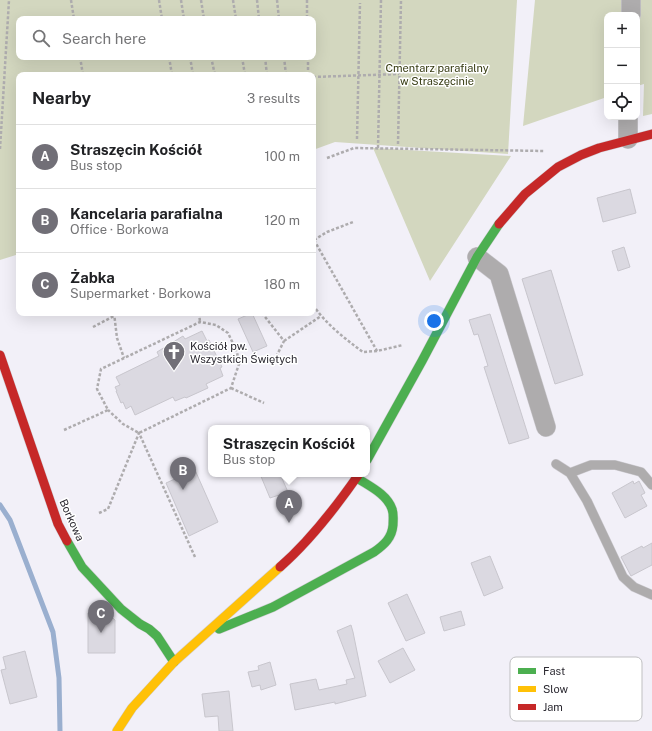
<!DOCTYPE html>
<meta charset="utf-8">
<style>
body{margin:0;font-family:"Public Sans",sans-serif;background:#f6f6f6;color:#202124}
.controls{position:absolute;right:12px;top:12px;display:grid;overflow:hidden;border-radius:8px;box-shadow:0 4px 16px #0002}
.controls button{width:36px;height:36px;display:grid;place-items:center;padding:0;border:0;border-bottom:1px solid #e0e0e0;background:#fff;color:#202124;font:20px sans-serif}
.you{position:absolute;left:434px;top:321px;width:14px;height:14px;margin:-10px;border:3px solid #fff;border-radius:50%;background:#1a73e8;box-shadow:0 0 0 6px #1a73e833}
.badge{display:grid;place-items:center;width:26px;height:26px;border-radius:50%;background:#716f77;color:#fff;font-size:13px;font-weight:700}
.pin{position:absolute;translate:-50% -33px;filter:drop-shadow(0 1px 2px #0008)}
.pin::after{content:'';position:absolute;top:21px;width:14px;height:12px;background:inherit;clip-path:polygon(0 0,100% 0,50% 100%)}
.popup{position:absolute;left:208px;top:425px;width:162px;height:52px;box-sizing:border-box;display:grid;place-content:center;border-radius:8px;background:#fff;filter:drop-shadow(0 1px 3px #0005);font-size:13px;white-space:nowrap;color:#757577}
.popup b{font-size:15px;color:#202124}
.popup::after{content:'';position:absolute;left:50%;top:100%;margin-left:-8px;border:8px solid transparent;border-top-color:#fff}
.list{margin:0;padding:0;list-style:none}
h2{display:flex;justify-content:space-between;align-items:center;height:52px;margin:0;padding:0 16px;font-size:17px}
h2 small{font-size:13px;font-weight:400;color:#757577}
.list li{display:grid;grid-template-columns:26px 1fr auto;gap:12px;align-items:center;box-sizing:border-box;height:64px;padding:0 16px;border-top:1px solid #e0e0e0}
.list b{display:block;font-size:15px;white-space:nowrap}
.list p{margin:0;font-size:13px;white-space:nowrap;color:#757577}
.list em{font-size:13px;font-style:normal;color:#757577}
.icon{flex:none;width:22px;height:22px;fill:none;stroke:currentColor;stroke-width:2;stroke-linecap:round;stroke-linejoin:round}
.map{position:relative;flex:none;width:652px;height:731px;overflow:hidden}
.search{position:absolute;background:#fff;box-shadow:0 4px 16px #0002;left:16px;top:16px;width:300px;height:44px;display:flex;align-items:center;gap:10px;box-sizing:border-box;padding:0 14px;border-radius:8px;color:#757577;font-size:15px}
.panel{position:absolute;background:#fff;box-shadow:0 4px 16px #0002;left:16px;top:72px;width:300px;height:244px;border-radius:8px}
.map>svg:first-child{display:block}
.green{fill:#d3d7bf;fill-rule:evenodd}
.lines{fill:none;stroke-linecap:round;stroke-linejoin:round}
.stream{stroke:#9aafcf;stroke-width:5}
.building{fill:#dbd9e1;stroke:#c8c6cd}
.lane-casing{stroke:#cfcdd3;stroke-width:10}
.street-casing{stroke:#cfcdd3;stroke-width:20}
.fast-casing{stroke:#cfcdd3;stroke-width:10}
.slow-casing{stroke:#cfcdd3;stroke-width:10}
.jam-casing{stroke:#cfcdd3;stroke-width:10}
.path{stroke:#aeacae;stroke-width:2.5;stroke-dasharray:3 2;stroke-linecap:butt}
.lane{stroke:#aeacad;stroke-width:9}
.street{stroke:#aeacad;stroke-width:19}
.fast{stroke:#4caf50;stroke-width:9}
.slow{stroke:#ffc107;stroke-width:9}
.jam{stroke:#c62828;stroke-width:9}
.labels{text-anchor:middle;stroke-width:3;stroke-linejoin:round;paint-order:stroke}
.park-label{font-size:11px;fill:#363b12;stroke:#fff}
.poi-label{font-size:11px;fill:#2b2931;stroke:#fff;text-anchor:start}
.street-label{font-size:11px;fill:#2b2931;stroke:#fff}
.key{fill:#fff;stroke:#bfbfc1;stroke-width:1}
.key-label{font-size:11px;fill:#2b2931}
</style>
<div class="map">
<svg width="652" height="731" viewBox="0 0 652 731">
<rect width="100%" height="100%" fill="#f2f0f8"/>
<path class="green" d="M 0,0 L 517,0 L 508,154 L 335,142 L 313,150 L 313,75 L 19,75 L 19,254 L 0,260 ZM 19,19 L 313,19 L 313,57 L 19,57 Z
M 535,0 L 652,0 L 652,114 L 643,116 L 644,84 L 637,86 L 637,15 L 607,15 L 607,97 L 523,126 Z
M 373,148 L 511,156 L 430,281 Z"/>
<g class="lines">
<path class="stream" d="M 0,505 L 10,520 L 53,632 L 59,678 L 60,731"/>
</g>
<path class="building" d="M 630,189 L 636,213 L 603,222 L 597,198 Z
M 624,247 L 630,267 L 618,271 L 612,251 Z
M 551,270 L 583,375 L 555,384 L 522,279 Z
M 252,313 L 267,346 L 253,352 L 238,319 Z
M 490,314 L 529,438 L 509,444 L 484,367 L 488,366 L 478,334 L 474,335 L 469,320 Z
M 202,331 L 207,341 L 209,340 L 217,357 L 222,367 L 220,368 L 223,376 L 206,384 L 208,388 L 186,398 L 185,397 L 175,401 L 173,397 L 135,415 L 131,406 L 126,409 L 123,402 L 121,403 L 116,391 L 117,391 L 115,387 L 120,385 L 116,377 L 159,356 L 157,352 L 183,336 L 185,339 Z
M 195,470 L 218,522 L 189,536 L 166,483 Z
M 260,474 L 280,474 L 288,492 L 270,498 Z
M 633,481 L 634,484 L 639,481 L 645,493 L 641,495 L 647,506 L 625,518 L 612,493 Z
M 652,543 L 652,565 L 631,576 L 621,557 L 642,546 L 643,548 Z
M 490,556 L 503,588 L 484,596 L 471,563 Z
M 407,594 L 425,633 L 406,641 L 388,603 Z
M 461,611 L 465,625 L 444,631 L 440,617 Z
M 88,613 L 107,613 L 115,620 L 115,653 L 88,653 Z
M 351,625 L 353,632 L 366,696 L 335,704 L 335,702 L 295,710 L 290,684 L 316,679 L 319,690 L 347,684 L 346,680 L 355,678 L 337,631 Z
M 403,648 L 415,670 L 390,683 L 378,661 Z
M 25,651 L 37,697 L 10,704 L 1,670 L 6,669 L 3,657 Z
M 270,662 L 276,685 L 261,690 L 260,685 L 252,687 L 248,672 L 259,670 L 258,666 Z
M 229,691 L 233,731 L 219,731 L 218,716 L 205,717 L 202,694 Z"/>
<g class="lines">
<g class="lane-casing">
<path id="lane" d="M 556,464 L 570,473 L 587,501 L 623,577 L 634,587 L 652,595
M 570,473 L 591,465 L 615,465 L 641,472 L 652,485"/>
</g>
<g class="street-casing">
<path id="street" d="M 631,15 L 631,0
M 628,117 L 628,139
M 477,257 L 499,274 L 546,427"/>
</g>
<g class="fast-casing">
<path id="fast" d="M 367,460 L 422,361 L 477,257 L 499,224
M 67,541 L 82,567 L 121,609 L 140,624 L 149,629 L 157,636 L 174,662
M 219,629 L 273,607 L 374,552 C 384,545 392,538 393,525 C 393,520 394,514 392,509 C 387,494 369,486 357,478"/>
</g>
<g class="slow-casing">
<path id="slow" d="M 117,731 L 132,708 L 174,662 L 280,567"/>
</g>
<g class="jam-casing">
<path id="jam" d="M 499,224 L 525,194 L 558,167 L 581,155 L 599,148 L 652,134
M 0,355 L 58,524 L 67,541
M 280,567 C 311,540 336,507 359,474"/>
</g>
<path class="path" d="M 71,0 L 74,19
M 159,0 L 162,19
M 181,0 L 184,19
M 201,0 L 204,19
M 233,0 L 236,19
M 257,0 L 259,19
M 277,0 L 279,19
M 307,0 L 307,19
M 80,57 L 83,75
M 169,57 L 172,75
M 190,57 L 193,75
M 211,57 L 215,75
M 242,57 L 245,75
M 265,57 L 267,75
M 284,57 L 286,75
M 308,57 L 308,75
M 313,77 L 399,74
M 357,139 L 360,3
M 398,144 L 401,0
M 378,148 L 381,0
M 0,149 L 9,0
M 327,158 L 354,148 L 545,151
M 313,160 L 314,163
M 314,240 L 377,351
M 314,240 L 327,232 L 353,222
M 313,305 C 326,324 344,338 363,352 L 377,351 L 403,345
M 114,313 L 117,338 L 124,358
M 199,313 L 200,322
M 262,313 L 284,341 L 277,355
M 93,327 L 114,316
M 284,341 L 321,316
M 231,388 L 264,403
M 64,430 L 108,410 L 97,389 L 101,369 L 200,322 L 216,325 L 228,333 L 237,352 L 239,364 L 231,388 L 139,433 L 123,424 L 108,410
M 99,513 L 108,509 L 139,433 L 195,557"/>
<use href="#lane" class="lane"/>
<use href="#street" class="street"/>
<use href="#fast" class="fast"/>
<use href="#slow" class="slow"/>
<use href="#jam" class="jam"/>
</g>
<defs>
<g id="church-pin" transform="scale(1.15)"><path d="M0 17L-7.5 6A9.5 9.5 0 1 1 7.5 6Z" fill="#716f77" stroke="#fff"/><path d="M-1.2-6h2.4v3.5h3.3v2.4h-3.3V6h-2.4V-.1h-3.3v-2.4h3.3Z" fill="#fff"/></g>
</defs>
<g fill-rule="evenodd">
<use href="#church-pin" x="174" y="352"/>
</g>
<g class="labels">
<g class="park-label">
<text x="437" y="72">Cmentarz parafialny<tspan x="437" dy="13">w Straszęcinie</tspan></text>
</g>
<g class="poi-label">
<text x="190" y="350">Kościół pw.<tspan x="190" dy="13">Wszystkich Świętych</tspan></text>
</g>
<g class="street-label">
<text transform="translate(72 520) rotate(66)" y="4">Borkowa</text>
</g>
</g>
<rect x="510" y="657" width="132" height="64" rx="6" class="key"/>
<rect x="518" y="668" width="18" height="6" fill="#4caf50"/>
<rect x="518" y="686" width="18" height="6" fill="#ffc107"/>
<rect x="518" y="704" width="18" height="6" fill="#c62828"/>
<g class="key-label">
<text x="543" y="675">Fast</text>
<text x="543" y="693">Slow</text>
<text x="543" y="711">Jam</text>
</g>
</svg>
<div class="controls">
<button>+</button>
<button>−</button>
<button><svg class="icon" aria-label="locate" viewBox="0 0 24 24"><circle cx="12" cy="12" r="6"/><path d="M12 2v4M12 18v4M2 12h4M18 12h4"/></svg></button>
</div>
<div class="you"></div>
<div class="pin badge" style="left:289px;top:523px">A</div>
<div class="popup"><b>Straszęcin Kościół</b>Bus stop</div>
<div class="pin badge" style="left:183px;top:490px">B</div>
<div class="pin badge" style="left:101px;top:633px">C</div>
<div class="search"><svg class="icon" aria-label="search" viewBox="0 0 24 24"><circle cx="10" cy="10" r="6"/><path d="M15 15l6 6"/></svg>Search here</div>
<section class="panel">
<h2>Nearby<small>3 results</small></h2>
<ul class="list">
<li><span class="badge">A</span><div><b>Straszęcin Kościół</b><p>Bus stop</p></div><em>100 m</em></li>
<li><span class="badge">B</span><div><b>Kancelaria parafialna</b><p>Office · Borkowa</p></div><em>120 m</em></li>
<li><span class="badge">C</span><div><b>Żabka</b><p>Supermarket · Borkowa</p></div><em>180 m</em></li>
</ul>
</section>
</div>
